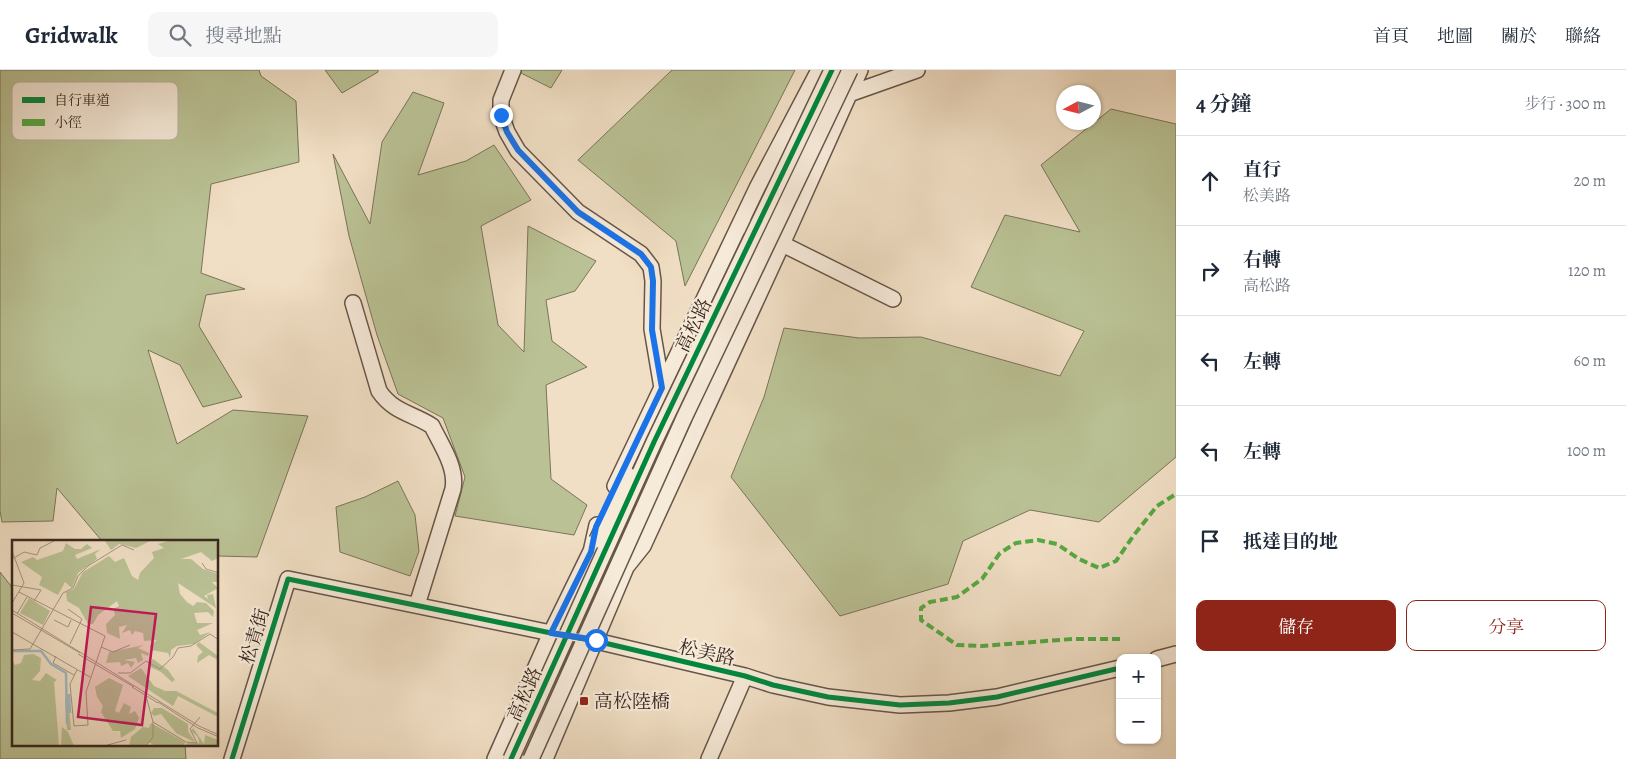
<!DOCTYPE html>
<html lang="zh-TW">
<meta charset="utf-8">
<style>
body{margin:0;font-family:Alegreya,"Noto Serif TC",serif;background:#f6f6f7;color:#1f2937}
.controls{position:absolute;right:15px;bottom:15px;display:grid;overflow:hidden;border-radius:10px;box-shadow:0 1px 4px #0004}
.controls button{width:45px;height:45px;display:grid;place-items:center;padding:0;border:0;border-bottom:1px solid #e0e1e3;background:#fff;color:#1f2937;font:25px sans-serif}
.compass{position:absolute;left:1056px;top:15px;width:45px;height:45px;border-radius:50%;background:#fff;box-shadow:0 1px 4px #0004;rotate:263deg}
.stop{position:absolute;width:15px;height:15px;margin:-11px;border:4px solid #1a73e8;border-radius:50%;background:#fff}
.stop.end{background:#1a73e8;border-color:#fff;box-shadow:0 1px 5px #0008}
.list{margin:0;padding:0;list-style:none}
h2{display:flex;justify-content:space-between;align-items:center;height:65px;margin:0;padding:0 20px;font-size:21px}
h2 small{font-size:16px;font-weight:400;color:#747a83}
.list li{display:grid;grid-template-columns:32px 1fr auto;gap:15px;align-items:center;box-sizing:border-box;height:90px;padding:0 20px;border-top:1px solid #e0e1e3}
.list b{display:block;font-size:19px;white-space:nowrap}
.list p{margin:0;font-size:16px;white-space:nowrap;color:#747a83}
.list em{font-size:16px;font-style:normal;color:#747a83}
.actions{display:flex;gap:10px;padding:15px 20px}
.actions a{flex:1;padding:11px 0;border:1px solid #8f2418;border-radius:10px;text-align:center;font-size:18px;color:#8f2418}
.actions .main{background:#8f2418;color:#fff}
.icon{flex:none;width:28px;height:28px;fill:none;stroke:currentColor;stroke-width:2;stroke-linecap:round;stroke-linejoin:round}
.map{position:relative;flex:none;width:1176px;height:689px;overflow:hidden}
header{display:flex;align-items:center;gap:30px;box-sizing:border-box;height:70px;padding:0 25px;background:#fff;border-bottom:1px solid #e0e1e3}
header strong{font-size:24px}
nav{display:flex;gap:28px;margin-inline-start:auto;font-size:18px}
.search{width:350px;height:45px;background:#f6f6f7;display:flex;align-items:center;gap:12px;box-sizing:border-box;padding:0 18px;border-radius:10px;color:#747a83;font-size:19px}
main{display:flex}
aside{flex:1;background:#fff}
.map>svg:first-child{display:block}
.green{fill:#bac295;stroke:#7a745a}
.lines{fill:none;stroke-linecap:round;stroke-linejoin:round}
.minor-casing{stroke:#675548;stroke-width:18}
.minor{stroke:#f6ead9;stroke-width:15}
.minor-bridge-casing{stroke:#675548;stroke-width:18;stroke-linecap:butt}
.minor-bridge{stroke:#f6ead9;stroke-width:15}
.quiet{stroke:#55aa43;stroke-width:4;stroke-dasharray:8 4;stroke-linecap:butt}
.cycleway-casing{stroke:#f6ead9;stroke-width:8}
.cycleway{stroke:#00873e;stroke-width:5}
.route{stroke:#1a73e8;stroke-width:6}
.poi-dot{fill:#8f2418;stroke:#f6ead9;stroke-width:2}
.labels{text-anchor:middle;stroke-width:4.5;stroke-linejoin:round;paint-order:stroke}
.street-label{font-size:19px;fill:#39271f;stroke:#f6ead9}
.poi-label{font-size:19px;fill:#39271f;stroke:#f6ead9;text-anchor:start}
.inset-river{fill:none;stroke:#a1b9c0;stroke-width:2.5}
.inset-road{fill:none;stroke:#a79583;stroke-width:1}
.view{fill:#c2185b;fill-opacity:0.15;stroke:#c2185b;stroke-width:2.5}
.inset-edge{fill:none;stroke:#39271f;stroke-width:2.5}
.key{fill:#f6ead9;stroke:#bdb0a1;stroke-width:1}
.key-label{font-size:14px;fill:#39271f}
</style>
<header>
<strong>Gridwalk</strong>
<div class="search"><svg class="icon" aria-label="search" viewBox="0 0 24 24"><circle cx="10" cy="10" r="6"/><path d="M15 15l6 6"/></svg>搜尋地點</div>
<nav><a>首頁</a><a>地圖</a><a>關於</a><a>聯絡</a></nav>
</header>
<main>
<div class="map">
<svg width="1176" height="689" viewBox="0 0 1176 689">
<rect width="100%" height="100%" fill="#f1dfc5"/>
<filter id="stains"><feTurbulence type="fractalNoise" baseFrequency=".004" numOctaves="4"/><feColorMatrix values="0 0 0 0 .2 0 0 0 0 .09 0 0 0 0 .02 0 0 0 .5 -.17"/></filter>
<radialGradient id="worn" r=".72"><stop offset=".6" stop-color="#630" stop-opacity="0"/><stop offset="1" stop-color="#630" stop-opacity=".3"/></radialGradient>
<path class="green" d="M 0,0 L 259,0 L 261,6 L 296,31 L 299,92 L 211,114 L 201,203 L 245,219 L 206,225 L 199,256 L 242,327 L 203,337 L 180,295 L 148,280 L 177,374 L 233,340 L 308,346 L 257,487 L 218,486 L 218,472 L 102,471 L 57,418 L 53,451 L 2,452 L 0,441 Z
M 325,0 L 378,0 L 378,2 L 342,23 Z
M 515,0 L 562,0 L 551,18 Z
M 672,0 L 795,0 L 685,216 L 676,171 L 578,90 Z
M 413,22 L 444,33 L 418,105 L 466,91 L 494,75 L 531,130 L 481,156 L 498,255 L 524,282 L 528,156 L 596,191 L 575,221 L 546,230 L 552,271 L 587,297 L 546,315 L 551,409 L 587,435 L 574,465 L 455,446 L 465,407 L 443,348 L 398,324 L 377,265 L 349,166 L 333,84 L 370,154 L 382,72 Z
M 1111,39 L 1176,54 L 1176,387 L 1099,452 L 1030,440 L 963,471 L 948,514 L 840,546 L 731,407 L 764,327 L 784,258 L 859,268 L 921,267 L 1060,306 L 1084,261 L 971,217 L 1005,145 L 1080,162 L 1041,95 Z
M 398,411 L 415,445 L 419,481 L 410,506 L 340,482 L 336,437 L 365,427 Z
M 0,502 L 14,520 L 14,675 L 185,675 L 186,689 L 0,689 Z"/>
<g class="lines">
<g class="minor-casing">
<path id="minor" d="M 513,0 L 501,30 L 501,45 L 507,62 L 518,81 L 578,142 L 641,184 L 651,197 L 653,211 L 652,259 L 662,318
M 812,14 L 849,24 L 917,0
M 744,155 L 893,229
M 353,233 L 379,321 C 394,343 412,343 432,356 C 441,375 457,397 453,419 L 417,535
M 615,416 L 757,118 L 819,0
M 591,482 L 597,455
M 627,496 L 643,476 L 782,174 L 860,0
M 1157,589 L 1176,584
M 232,689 L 288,509 L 551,563 L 596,571 L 745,606 L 773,615 L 828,627 L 900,635 L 949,633 L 997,627 L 1120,598
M 495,689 L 551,563 L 595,473
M 545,689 L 630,488
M 709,689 L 745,606"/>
</g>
<use href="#minor" class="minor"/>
<g class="minor-bridge-casing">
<path id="minor-bridge" d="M 597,470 L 628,405
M 511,689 L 654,372 L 832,0
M 531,689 L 684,348 L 850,0"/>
</g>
<use href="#minor-bridge" class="minor-bridge"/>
<path class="quiet" d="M 1120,569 L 1072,569 L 982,576 L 957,575 L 921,550 L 921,538 L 930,532 L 957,527 L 982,509 L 1000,483 L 1016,473 L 1038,470 L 1057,474 L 1079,489 L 1099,498 L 1116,491 L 1134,465 L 1157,436 L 1176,424"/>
<g class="cycleway-casing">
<path id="cycleway" d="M 232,689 L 288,509 L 551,563 L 596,571 L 745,606 L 773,615 L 828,627 L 900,635 L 949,633 L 997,627 L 1120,598
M 511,689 L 654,372 L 832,0"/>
</g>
<use href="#cycleway" class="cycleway"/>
</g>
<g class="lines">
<path class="route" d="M 501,45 L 507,62 L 518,80 L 578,142 L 641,184 L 651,197 L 653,211 L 652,260 L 662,318 L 596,457 L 591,482 L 551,563 L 596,570"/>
</g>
<rect class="poi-dot" x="579" y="626" width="10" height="10" rx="2.5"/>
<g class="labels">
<g class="street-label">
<text transform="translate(693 255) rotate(-64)" y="7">高松路</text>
<text transform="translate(254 566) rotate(-73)" y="7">松青街</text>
<text transform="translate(707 582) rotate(13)" y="7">松美路</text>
<text transform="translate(524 624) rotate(-66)" y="7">高松路</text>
</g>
<g class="poi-label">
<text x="594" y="638">高松陸橋</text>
</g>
</g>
<g transform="translate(12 470)">
<rect width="206" height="206" fill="#f1dfc5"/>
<path d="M 93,1 L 138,1 L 124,8 L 107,4 L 99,10 ZM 156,1 L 203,1 L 206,4 L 206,18 L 200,21 L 189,12 L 169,19 L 179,19 L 191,29 L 206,34 L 206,42 L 200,42 L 206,48 L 192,56 L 196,59 L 195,55 L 201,54 L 204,68 L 166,43 L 168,54 L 175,62 L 181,66 L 185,62 L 194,63 L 202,71 L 201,77 L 196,72 L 182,73 L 185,83 L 201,83 L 185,90 L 188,95 L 198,92 L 182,104 L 165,106 L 159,110 L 158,118 L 156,113 L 139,110 L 138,106 L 145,100 L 132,101 L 131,93 L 123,91 L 120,95 L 118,90 L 110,93 L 115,85 L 107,87 L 108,99 L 95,93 L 94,84 L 103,75 L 101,69 L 107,66 L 105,61 L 86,75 L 81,84 L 76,84 L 67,68 L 55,61 L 54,52 L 62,49 L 71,32 L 97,16 L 103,22 L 112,18 L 120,36 L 126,40 L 128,33 L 142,18 L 140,12 L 152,8 L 146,4 ZM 54,3 L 63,9 L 69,9 L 75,4 L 80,8 L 63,15 L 65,19 L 89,9 L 83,14 L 85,19 L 66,33 L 60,48 L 53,42 L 46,55 L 27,45 L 30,37 L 9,22 L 21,17 L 25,20 L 51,11 ZM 17,58 L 38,71 L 31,85 L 8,73 ZM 187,102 L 206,116 L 206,120 L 197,115 L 185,123 L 186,116 L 191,112 L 184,105 ZM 132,105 L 126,108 L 137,113 L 136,116 L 129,113 L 131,120 L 126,123 L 124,118 L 112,120 L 123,122 L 119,128 L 116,123 L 109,126 L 108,122 L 94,123 L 97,112 ZM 21,114 L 29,118 L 28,131 L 20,140 L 28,141 L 34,133 L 45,140 L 42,142 L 47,206 L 0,206 L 0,119 L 3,125 L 9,123 L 12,115 ZM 141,119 L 156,130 L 163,140 L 160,142 L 149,132 L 136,126 ZM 129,128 L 142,146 L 153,151 L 164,151 L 206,173 L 206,177 L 166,156 L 161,166 L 116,136 ZM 97,138 L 111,145 L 103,171 L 107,173 L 112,163 L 119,167 L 117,174 L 123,171 L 127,178 L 123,189 L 109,198 L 108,191 L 101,191 L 89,172 L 91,166 L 85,157 L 83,147 ZM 56,154 L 59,190 L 55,190 L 53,159 ZM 142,168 L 150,168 L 176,184 L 176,191 L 184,203 L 164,193 L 149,174 L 142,176 L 139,173 ZM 139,183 L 173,202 L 172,206 L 143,206 L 137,202 L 134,206 L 117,206 L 119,197 L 131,187 L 137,188 ZM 50,187 L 56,192 L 62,206 L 49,206 ZM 181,188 L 192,204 L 193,195 L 206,200 L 206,206 L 174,206 L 175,203 L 187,203 L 186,197 L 179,191 Z" fill="#bac295"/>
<path class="inset-river" d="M 0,111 L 29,111 L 39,124 L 54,133 L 55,184M 57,154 L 58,173"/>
<path class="inset-road" d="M 0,11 L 12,43 L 0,63M 0,19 L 12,12 L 25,15 L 28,8 L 42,1M 190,23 L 194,29 L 207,33M 0,45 L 29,50 L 22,61M 7,52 L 93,96 L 74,152 L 76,185 L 62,186 L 58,144 L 65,130M 56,69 L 70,79 L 58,104M 0,70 L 187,186 L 207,195M 0,73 L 68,113M 5,74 L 15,57M 42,80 L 56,87 L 59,80M 0,92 L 78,137M 89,107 L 101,112 L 118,105M 0,110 L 18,109 L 51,53 L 61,48 L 66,36 L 76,26 L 110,5 L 122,10M 66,114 L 122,147M 44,116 L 41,123 L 62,135M 106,133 L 118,133 L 134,121 L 148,129 L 161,117 L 166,108 L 179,106 L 198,94 L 207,100M 120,147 L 146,163M 133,152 L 141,182 L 174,202 L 185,203 L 178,189 L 188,177M 146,162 L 186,188 L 207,197M 92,206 L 114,200M 134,206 L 141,197 L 141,182"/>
<path class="view" d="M 79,67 L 144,74 L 130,185 L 66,177 Z"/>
<rect width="206" height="206" class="inset-edge"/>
</g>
<rect x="12" y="12" width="166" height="58" rx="8" class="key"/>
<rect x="22" y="27" width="23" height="6" fill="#00873e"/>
<rect x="22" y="49" width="23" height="7" fill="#55aa43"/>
<g class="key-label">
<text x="54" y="35">自行車道</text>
<text x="54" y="57">小徑</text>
</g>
<rect width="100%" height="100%" filter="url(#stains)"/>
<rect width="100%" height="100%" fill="url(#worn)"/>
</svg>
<div class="controls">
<button>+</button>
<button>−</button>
</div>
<svg class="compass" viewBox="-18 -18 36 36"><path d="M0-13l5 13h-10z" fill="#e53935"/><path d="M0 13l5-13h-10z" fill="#747a83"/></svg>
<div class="stop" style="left:596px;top:570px"></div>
<div class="stop end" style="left:501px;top:45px"></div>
</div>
<aside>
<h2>4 分鐘<small>步行 · 300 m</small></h2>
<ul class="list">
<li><svg class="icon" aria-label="ahead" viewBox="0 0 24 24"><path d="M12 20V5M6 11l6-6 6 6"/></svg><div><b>直行</b><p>松美路</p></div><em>20 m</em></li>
<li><svg class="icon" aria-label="right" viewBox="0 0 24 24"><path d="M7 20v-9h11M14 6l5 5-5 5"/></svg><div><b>右轉</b><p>高松路</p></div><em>120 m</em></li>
<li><svg class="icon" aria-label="left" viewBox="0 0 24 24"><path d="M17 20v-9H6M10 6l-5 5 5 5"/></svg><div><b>左轉</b></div><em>60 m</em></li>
<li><svg class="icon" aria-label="left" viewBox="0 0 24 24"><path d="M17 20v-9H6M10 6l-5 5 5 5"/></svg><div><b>左轉</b></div><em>100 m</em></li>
<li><svg class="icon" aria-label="arrive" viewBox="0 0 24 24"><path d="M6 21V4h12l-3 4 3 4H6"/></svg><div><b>抵達目的地</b></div></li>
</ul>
<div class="actions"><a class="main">儲存</a><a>分享</a></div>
</aside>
</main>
